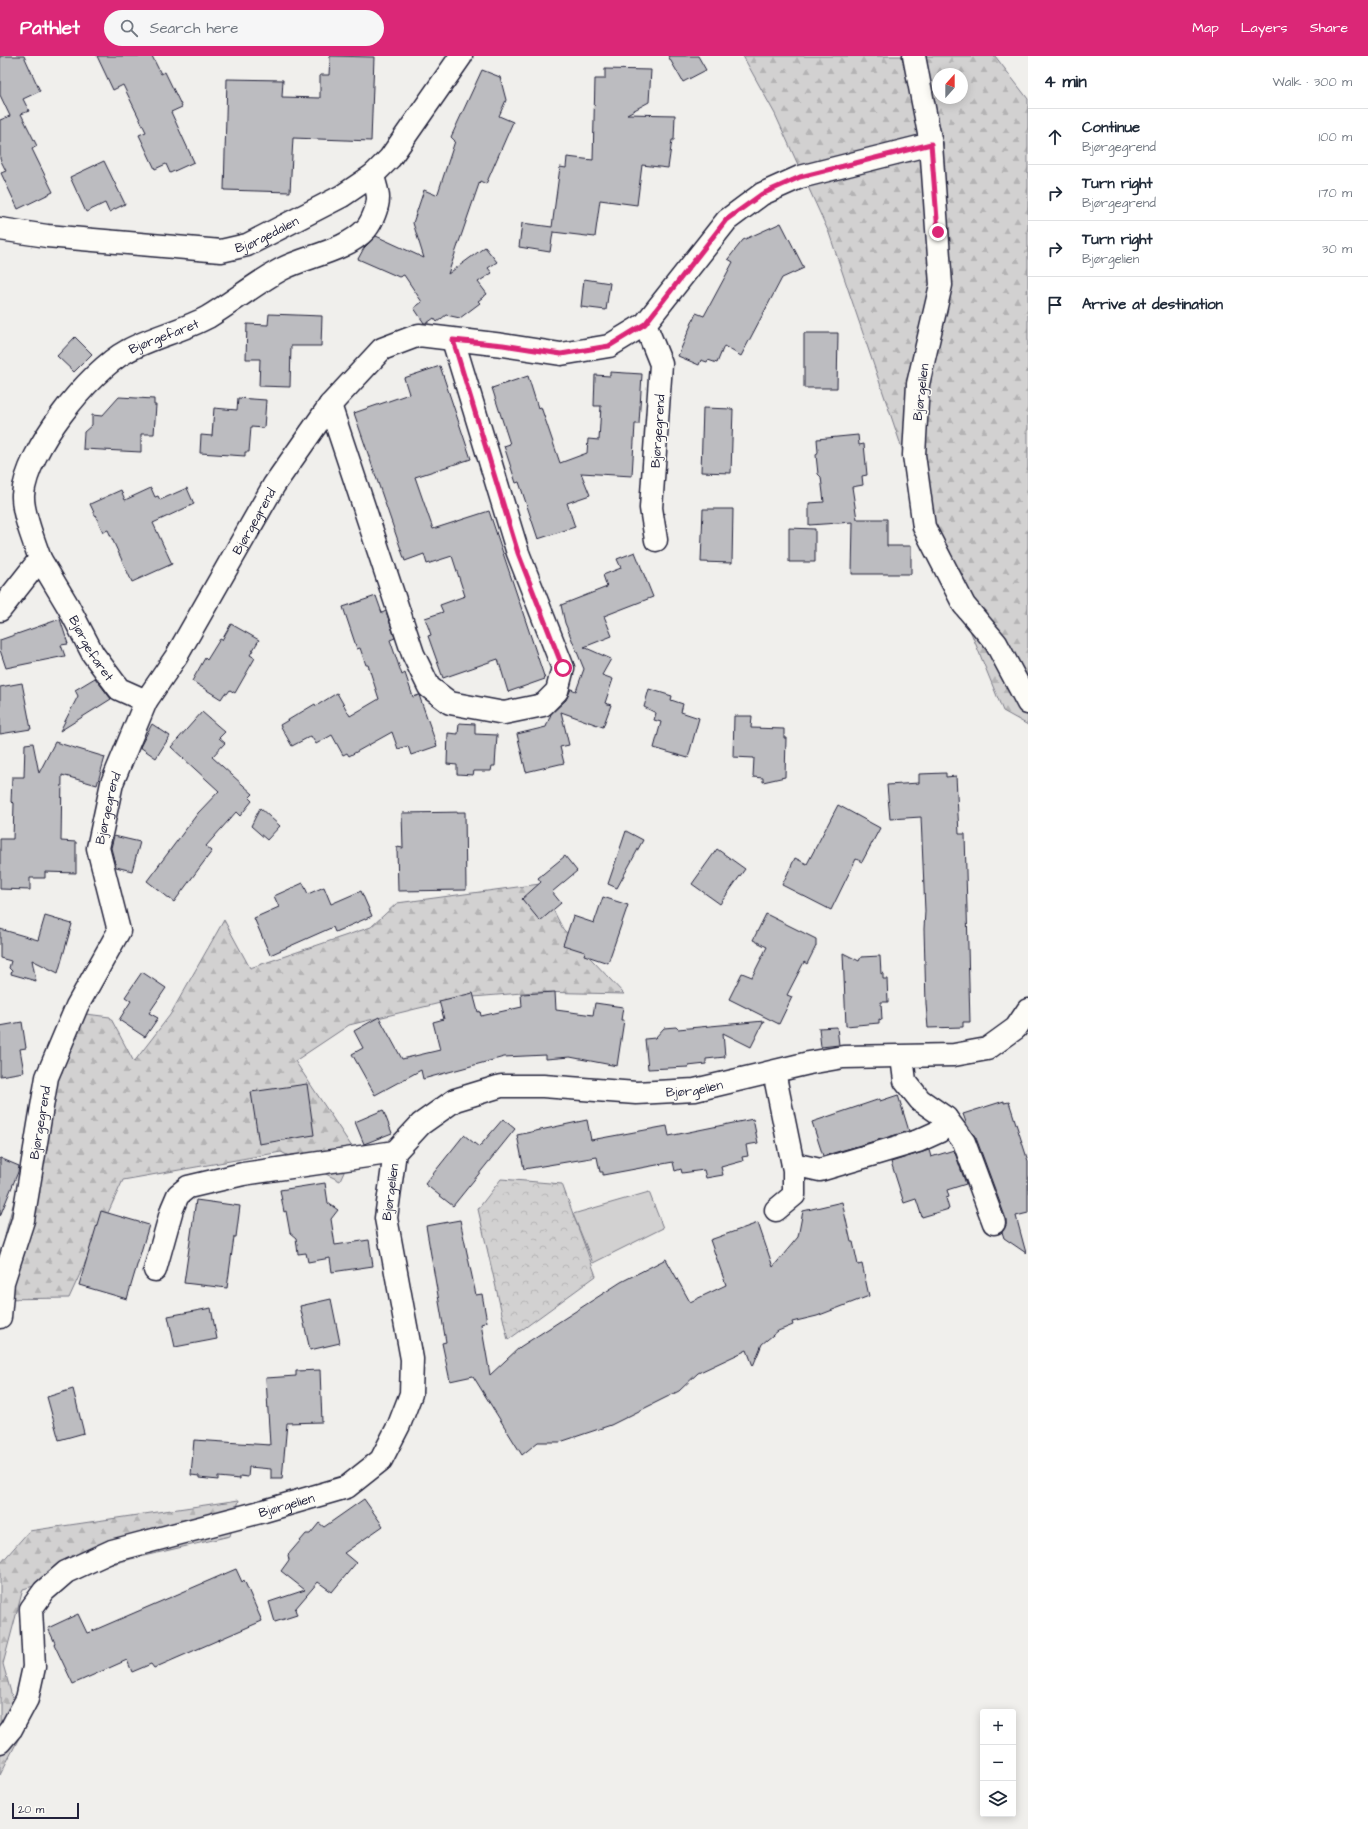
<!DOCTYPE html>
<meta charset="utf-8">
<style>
body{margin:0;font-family:"Architects Daughter",sans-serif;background:#f6f6f7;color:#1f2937}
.controls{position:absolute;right:12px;bottom:12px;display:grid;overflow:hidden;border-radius:4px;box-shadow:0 2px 10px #0003}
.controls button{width:36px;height:36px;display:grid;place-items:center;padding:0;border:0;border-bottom:1px solid #e0e1e3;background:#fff;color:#1f2937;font:20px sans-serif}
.compass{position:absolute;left:932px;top:12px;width:36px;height:36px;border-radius:50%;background:#fff;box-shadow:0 2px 10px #0003;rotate:21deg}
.scale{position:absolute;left:12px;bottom:10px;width:67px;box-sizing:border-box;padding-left:4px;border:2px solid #22223b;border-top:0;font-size:11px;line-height:14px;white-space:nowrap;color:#22223b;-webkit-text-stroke:3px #fdfcf7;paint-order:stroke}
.stop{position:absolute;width:12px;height:12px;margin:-9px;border:3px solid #db2777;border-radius:50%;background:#fff}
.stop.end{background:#db2777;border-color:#fff;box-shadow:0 1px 4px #0008}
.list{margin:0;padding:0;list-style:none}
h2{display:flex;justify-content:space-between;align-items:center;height:52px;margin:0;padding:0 16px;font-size:17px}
h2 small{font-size:13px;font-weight:400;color:#747a83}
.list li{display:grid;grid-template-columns:26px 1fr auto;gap:12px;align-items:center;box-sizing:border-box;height:56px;padding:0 16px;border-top:1px solid #e0e1e3}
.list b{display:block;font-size:15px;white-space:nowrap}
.list p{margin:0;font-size:13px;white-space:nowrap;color:#747a83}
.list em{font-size:13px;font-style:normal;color:#747a83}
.icon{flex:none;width:22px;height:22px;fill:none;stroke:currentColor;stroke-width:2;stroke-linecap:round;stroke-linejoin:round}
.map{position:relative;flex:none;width:1028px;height:1773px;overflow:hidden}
header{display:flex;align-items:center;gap:24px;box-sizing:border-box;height:56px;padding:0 20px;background:#db2777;color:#fff}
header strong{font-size:19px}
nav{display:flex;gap:22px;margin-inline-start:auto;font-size:14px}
.search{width:280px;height:36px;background:#f6f6f7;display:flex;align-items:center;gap:10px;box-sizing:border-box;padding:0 14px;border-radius:22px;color:#747a83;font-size:15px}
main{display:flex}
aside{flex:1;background:#fff}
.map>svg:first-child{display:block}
.forest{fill:url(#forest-firs);stroke:#7a7a86;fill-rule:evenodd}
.park{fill:url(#park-crowns);stroke:#7a7a86}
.pitch{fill:#d2d1d1;stroke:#7a7a86}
.building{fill:#bcbcc0;stroke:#22223b}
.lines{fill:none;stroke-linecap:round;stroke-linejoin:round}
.minor-casing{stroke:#22223b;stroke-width:25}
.minor{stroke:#fdfcf7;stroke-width:22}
.route{stroke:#db2777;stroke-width:5}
.labels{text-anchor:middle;stroke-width:3;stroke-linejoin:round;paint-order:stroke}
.street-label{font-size:13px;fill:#22223b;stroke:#fdfcf7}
</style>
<header>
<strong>Pathlet</strong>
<div class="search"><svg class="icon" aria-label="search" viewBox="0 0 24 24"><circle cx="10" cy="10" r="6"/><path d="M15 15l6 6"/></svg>Search here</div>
<nav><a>Map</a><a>Layers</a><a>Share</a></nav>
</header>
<main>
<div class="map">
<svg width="1028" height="1773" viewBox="0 0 1028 1773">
<defs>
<pattern id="forest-firs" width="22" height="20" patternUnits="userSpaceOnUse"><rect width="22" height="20" fill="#d2d1d1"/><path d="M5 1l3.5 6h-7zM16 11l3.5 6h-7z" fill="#b4b3b4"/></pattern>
<pattern id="park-crowns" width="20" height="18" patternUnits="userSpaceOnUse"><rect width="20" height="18" fill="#d2d1d1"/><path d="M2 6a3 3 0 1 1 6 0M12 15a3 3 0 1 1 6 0" fill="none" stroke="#b4b3b4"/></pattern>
</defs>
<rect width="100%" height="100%" fill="#f0efec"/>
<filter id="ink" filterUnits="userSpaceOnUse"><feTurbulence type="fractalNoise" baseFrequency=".025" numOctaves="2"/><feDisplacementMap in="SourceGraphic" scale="8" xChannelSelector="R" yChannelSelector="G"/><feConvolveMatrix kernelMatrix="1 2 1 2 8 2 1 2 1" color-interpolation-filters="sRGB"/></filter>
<g filter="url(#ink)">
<path class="forest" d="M 743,0 L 995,0 L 1028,43 L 1028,669 L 1003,655 L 932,481 L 829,177 L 775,58 ZM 938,18 L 962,18 L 962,42 L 938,42 Z
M 540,828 L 563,873 L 624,938 L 534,936 L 461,942 L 349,969 L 295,1005 L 354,1094 L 340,1125 L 281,1096 L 123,1124 L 69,1242 L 0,1243 L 0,1212 L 6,1175 L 29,1089 L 78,957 L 110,961 L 134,1006 L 170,959 L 224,864 L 250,912 L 371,871 L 397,847 Z
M 239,1444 L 230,1480 L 131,1503 L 23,1533 L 3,1608 L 22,1676 L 0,1719 L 0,1508 L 29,1475 Z"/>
<path class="park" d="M 501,1123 L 562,1128 L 596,1220 L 508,1284 L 478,1153 Z"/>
<path class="pitch" d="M 649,1136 L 663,1172 L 593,1207 L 573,1158 Z"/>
<path class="building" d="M 0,0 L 24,0 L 40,35 L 23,43 L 29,55 L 21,58 L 37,90 L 32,93 L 53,136 L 18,153 L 1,117 L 6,115 L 0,103 L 0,64 L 10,60 L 0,39 Z
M 97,0 L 152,0 L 161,18 L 165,16 L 182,51 L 171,56 L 194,106 L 170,117 L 166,108 L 155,113 L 139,79 L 146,76 L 123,29 L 113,34 Z
M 330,0 L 374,1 L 371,85 L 293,82 L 290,136 L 224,134 L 227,23 L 283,24 L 282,41 L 320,42 L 320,19 L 329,19 Z
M 668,0 L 698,0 L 706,14 L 683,26 Z
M 605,13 L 651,14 L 649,46 L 627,58 L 675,59 L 674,84 L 672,84 L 668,112 L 642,109 L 637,149 L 600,144 L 595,181 L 553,176 L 550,196 L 519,191 L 522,167 L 552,171 L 560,111 L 566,112 L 567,101 L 593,104 L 595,23 L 605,23 Z
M 482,14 L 500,21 L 506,44 L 499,60 L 513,66 L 486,128 L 480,125 L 448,218 L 485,191 L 497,206 L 488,212 L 492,217 L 478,226 L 487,238 L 478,245 L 480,247 L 460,262 L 446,259 L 437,266 L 434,262 L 427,267 L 424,267 L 414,252 L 422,246 L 404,219 L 399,221 L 358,203 L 364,192 L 376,180 L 424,202 L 413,167 L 424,134 L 436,139 L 438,137 L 455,85 L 451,81 Z
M 104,105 L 125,148 L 109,156 L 105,147 L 86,156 L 70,121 Z
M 781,167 L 804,212 L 782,222 L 741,300 L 724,290 L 717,307 L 708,304 L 707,306 L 701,304 L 699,309 L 678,300 L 696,257 L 704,260 L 733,206 L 728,203 L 743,184 Z
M 584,223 L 610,227 L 606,254 L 581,251 Z
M 269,258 L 322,260 L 321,290 L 291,290 L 290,331 L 259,330 L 260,303 L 246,303 L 247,268 L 268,269 Z
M 804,277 L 838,277 L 837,332 L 804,332 Z
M 75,281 L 92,298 L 74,316 L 57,300 Z
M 440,310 L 471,403 L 415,421 L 433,473 L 489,455 L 545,623 L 508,636 L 498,603 L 443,622 L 428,580 L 431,579 L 425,562 L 443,556 L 440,549 L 465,540 L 452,500 L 427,508 L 424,498 L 405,505 L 354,357 L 409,338 L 404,322 Z
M 610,316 L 642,318 L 639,368 L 635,368 L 632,420 L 581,417 L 590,439 L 567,447 L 575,471 L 538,483 L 519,426 L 516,427 L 504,390 L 510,388 L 492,332 L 528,320 L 538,352 L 541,351 L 560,407 L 587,397 L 588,383 L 599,384 L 601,350 L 594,350 L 595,319 L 610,320 Z
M 119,341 L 154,343 L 154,349 L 156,349 L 154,378 L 141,378 L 141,396 L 83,393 L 84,376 L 92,369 L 92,359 L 102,360 Z
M 238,342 L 266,344 L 264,372 L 251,371 L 249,396 L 245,396 L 245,400 L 200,397 L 201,379 L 212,380 L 214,352 L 237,354 Z
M 703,352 L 733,353 L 731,417 L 701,416 Z
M 858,379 L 859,389 L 864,388 L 867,419 L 862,420 L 863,429 L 852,431 L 857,463 L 887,463 L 887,490 L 911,490 L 911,518 L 852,518 L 853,466 L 809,469 L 809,447 L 824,446 L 821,421 L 818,418 L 816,399 L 818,396 L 817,383 Z
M 151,432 L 155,441 L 158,440 L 160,444 L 187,432 L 194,448 L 153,467 L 172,508 L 132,526 L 108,474 L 103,476 L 90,448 L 121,434 L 125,444 Z
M 703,453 L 733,453 L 732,507 L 701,506 Z
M 789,472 L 815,473 L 815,506 L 789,506 Z
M 635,496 L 653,541 L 604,560 L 612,580 L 584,591 L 611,603 L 602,619 L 613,623 L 605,647 L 611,649 L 603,671 L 561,656 L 569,689 L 560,691 L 564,707 L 526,716 L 517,678 L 546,671 L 551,658 L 566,644 L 571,633 L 576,635 L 584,613 L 565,567 L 561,549 L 607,531 L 603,519 L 621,512 L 617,503 Z
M 376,540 L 382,557 L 386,555 L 395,582 L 390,584 L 402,619 L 405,617 L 413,641 L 419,639 L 437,690 L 411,699 L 408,690 L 398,693 L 392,676 L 349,700 L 347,697 L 343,699 L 332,679 L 316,688 L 311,680 L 292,690 L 280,669 L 315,648 L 316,650 L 337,637 L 350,660 L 379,643 L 368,609 L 366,609 L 360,592 L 357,593 L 343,551 Z
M 60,563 L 68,588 L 61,589 L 65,600 L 6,612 L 0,594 L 0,584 Z
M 231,568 L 259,584 L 250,599 L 255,602 L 235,637 L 230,634 L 227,638 L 225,637 L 221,643 L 192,625 L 205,602 L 207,604 L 220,583 L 222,584 Z
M 95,622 L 111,643 L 60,675 L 78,640 L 75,634 Z
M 22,627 L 31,673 L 0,678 L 0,631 Z
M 649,633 L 672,640 L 671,644 L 683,648 L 681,656 L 699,662 L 688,702 L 654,692 L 661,666 L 654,664 L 656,657 L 644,651 Z
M 202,656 L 225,676 L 219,682 L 225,687 L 212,701 L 253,738 L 249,742 L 252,745 L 240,760 L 236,756 L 206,790 L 212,795 L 174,846 L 147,825 L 198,757 L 219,735 L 171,691 Z
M 734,660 L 752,660 L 751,672 L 784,673 L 784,682 L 786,682 L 785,721 L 763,726 L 763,722 L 753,721 L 754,702 L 733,701 Z
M 459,667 L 475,668 L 475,678 L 497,679 L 495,710 L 492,710 L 491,715 L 474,715 L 473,719 L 457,718 L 457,709 L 447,708 L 448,677 L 458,678 Z
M 152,668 L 170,680 L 156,702 L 140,691 Z
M 55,686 L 105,701 L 97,729 L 62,719 L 61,785 L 76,786 L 76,817 L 45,816 L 45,822 L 30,822 L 30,834 L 0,833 L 0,783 L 13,783 L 14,747 L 11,746 L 12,721 L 24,721 L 25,688 L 33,687 L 39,717 Z
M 946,717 L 946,721 L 956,720 L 959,778 L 965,778 L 970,966 L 963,966 L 963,971 L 928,972 L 926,948 L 924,873 L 925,855 L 921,761 L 890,763 L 887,729 L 919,727 L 919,718 Z
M 838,749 L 880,772 L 862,806 L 856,803 L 831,854 L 782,829 L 795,802 L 807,808 Z
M 260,752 L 280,770 L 267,784 L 251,770 Z
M 465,756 L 466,834 L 398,835 L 397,791 L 403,792 L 402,757 Z
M 626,775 L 643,784 L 617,832 L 608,828 Z
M 114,780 L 140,786 L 132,815 L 116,811 L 111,792 Z
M 717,793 L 745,813 L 720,848 L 692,828 Z
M 565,800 L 577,815 L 552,836 L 561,847 L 540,865 L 522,843 L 541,826 L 538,822 Z
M 303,827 L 308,838 L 324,831 L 331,848 L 361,835 L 372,860 L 335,876 L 333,871 L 270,899 L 254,862 L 279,851 L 274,840 Z
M 603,841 L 628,849 L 608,907 L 584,899 L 585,896 L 563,889 L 573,860 L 594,867 Z
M 766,858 L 816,883 L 816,890 L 807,908 L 804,906 L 787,939 L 792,941 L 779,968 L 729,943 L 742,917 L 752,921 L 767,891 L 753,884 Z
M 45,860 L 72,868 L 58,917 L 32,904 L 36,925 L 11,918 L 12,915 L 9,912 L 11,905 L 0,902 L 0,873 L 38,884 Z
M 843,897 L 859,905 L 861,901 L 880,900 L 881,918 L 883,917 L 883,923 L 887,923 L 888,946 L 881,946 L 882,964 L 879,963 L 879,967 L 846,970 Z
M 142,916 L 166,932 L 149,957 L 158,962 L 145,981 L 119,964 L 131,945 L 125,941 Z
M 555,936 L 556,954 L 593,959 L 595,947 L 623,951 L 621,964 L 624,964 L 617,1010 L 570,1001 L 546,1003 L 546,999 L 504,1001 L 423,1023 L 421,1014 L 375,1039 L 352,998 L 363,992 L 354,975 L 379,961 L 402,1003 L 440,994 L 433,966 L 444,963 L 439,945 L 473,937 L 478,956 L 480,955 L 481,960 L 522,951 L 521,938 Z
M 764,965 L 751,991 L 723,977 L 725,1001 L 706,1003 L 706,1008 L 688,1010 L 688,1011 L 648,1013 L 645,983 L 655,982 L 664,972 L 676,971 L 678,973 Z
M 22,966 L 26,992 L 20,993 L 24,1016 L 0,1020 L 0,970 Z
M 837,971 L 839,989 L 821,991 L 819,972 Z
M 307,1028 L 314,1079 L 259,1088 L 251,1036 Z
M 898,1039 L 909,1075 L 823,1100 L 812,1066 L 880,1043 L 880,1045 Z
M 1004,1045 L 1004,1047 L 1009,1046 L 1028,1105 L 1028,1157 L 1016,1160 L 1026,1197 L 1004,1182 L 1002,1176 L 1006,1169 L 1006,1163 L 976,1082 L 967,1069 L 963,1058 Z
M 383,1054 L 392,1077 L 364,1088 L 355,1066 Z
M 503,1063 L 515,1073 L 453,1150 L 425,1128 L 464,1079 L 479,1091 Z
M 753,1063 L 758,1087 L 746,1089 L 748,1100 L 742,1101 L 743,1105 L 721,1111 L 723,1119 L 706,1122 L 704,1114 L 682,1117 L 681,1113 L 675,1115 L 673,1106 L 603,1119 L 603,1116 L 600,1116 L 597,1101 L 524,1113 L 517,1079 L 587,1064 L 591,1084 L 667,1070 L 669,1080 Z
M 929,1094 L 931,1101 L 954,1094 L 966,1128 L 947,1134 L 949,1141 L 946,1142 L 949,1153 L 922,1161 L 916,1143 L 904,1147 L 891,1106 Z
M 0,1102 L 19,1110 L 18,1116 L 0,1160 Z
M 325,1127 L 328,1147 L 338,1154 L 331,1163 L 335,1189 L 369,1184 L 373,1210 L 332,1216 L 330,1202 L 308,1206 L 306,1197 L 298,1198 L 296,1182 L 290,1177 L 286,1155 L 284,1156 L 280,1134 Z
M 196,1144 L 240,1150 L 236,1181 L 234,1181 L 227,1232 L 184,1227 Z
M 842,1146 L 851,1186 L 853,1186 L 858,1209 L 862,1208 L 869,1240 L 817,1260 L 792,1266 L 793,1269 L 778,1275 L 762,1288 L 753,1310 L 747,1294 L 698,1317 L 679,1335 L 611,1369 L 560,1386 L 538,1386 L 522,1399 L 473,1320 L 450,1325 L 442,1287 L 446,1286 L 426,1170 L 460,1164 L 476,1239 L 482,1238 L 487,1266 L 481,1268 L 490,1319 L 520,1291 L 621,1226 L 666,1203 L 690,1246 L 726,1229 L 710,1184 L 758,1167 L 773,1211 L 798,1181 L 803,1155 Z
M 101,1155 L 149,1169 L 127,1243 L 79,1229 Z
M 331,1243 L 340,1287 L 310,1294 L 300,1250 Z
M 211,1252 L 217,1283 L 175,1291 L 168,1260 Z
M 320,1314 L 322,1366 L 287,1367 L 282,1423 L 271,1423 L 271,1413 L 249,1411 L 248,1421 L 240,1420 L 240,1423 L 218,1421 L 218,1424 L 199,1422 L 199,1420 L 191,1419 L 194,1384 L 270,1389 L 266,1322 L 296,1320 L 296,1315 Z
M 73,1333 L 84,1377 L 59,1384 L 47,1341 Z
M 364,1443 L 383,1470 L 344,1497 L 356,1507 L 332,1536 L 318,1526 L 295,1553 L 297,1559 L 275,1566 L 269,1546 L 305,1534 L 281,1515 L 289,1504 L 288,1499 L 306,1478 L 310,1478 L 319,1467 L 324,1471 Z
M 236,1513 L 242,1526 L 244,1524 L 262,1565 L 154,1612 L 151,1608 L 132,1616 L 127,1604 L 73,1628 L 54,1588 L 55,1587 L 48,1572 L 78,1558 L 87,1577 L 90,1576 Z"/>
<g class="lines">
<g class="minor-casing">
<g id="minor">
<path d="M 914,0 L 931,88 L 941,229 L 918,328 L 914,399 L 924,471 L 964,549 L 996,587 L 1028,647"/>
<path id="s1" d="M 0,173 L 47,180 L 221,195 L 247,189 L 342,140 L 373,119 L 390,102 L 461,0"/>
<path d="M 645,268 L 661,308 L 651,452 L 656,484"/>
<path d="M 330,349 L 413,598 L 429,631 L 450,647 L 504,657 L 543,649 L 557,635 L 563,612 L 518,497 L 453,284"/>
<path id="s2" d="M 40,503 L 68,550 L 93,598 L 119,633 L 146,645"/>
<path id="s3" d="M 0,554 L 40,503 C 34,485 22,457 23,439 C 26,395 89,315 127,295 C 152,281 182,275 208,261 C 233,246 256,227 282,213 C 307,200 346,195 366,173 C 372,166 378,151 378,142 C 378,135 374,126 373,119"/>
<path d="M 902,1001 L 905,1025 L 920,1044 L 946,1062 L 964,1086 L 994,1167"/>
<path d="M 774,1016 L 794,1114 L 794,1139 L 776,1154"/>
<path d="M 793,1108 L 820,1114 L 918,1085 L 940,1075 L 946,1062"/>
<path d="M 155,1214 L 172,1153 L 178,1139 L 188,1131 L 243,1118 L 395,1096"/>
<path id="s4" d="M 0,1261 L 3,1226 L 23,1164 L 47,1021 L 77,950 L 119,875 L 98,792 L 112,727 L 146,645 L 176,601 L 274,429 L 330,349 L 382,293 L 419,279 L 503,289 L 561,298 L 609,290 L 645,268 L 727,164 L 762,138 L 800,121 L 931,88"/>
<path id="s5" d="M 0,1686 L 11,1673 L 27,1643 L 34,1611 L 31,1553 L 44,1535 L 66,1516 L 112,1495 L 264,1455 L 347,1431 L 381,1404 L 399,1369 L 411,1338 L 412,1303 L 386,1162 L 395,1096 L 421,1068 L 455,1044 L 501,1030 L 543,1030 L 636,1037 L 695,1034 L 809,1007 L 843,1001 L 954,999 L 987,993 L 1016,972 L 1028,954"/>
</g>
</g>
<use href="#minor" class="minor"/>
</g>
</g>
<g class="lines" filter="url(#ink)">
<path class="route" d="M 563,612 L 518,497 L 453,284 L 503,289 L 561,298 L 609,290 L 645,268 L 726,164 L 762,138 L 800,121 L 931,88 L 938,176"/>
</g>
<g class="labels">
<g class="street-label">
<text dy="5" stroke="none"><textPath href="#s1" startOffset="271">Bjørgedalen</textPath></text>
<text dy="5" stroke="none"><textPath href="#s3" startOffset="353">Bjørgefaret</textPath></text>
<text transform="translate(920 336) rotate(-83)" y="5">Bjørgelien</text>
<text transform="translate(657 375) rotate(-86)" y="5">Bjørgegrend</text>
<text dy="5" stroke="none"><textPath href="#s4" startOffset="859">Bjørgegrend</textPath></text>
<text dy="5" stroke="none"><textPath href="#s2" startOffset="103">Bjørgefaret</textPath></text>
<text dy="5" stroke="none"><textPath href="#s4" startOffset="535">Bjørgegrend</textPath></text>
<text dy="5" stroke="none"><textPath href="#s5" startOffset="1170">Bjørgelien</textPath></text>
<text dy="5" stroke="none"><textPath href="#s4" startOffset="199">Bjørgegrend</textPath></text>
<text dy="5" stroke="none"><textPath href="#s5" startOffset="808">Bjørgelien</textPath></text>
<text dy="5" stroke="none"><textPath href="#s5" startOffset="424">Bjørgelien</textPath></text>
</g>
</g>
</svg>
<div class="controls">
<button>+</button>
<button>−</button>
<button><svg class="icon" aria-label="layers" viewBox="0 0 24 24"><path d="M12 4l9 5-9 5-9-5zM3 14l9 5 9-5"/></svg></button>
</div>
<svg class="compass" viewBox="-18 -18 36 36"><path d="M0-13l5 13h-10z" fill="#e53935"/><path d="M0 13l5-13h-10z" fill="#747a83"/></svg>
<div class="scale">20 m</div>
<div class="stop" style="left:563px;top:612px"></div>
<div class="stop end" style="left:938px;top:176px"></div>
</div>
<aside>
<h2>4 min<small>Walk · 300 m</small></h2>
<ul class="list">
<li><svg class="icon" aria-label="ahead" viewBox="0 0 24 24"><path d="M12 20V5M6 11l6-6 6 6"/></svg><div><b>Continue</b><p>Bjørgegrend</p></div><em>100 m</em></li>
<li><svg class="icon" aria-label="right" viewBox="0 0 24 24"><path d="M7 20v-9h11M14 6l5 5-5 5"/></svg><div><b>Turn right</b><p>Bjørgegrend</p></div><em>170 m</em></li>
<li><svg class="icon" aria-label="right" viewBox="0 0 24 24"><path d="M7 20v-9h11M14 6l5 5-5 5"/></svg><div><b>Turn right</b><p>Bjørgelien</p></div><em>30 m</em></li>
<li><svg class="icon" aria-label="arrive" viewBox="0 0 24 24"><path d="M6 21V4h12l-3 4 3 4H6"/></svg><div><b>Arrive at destination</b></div></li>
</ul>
</aside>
</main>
